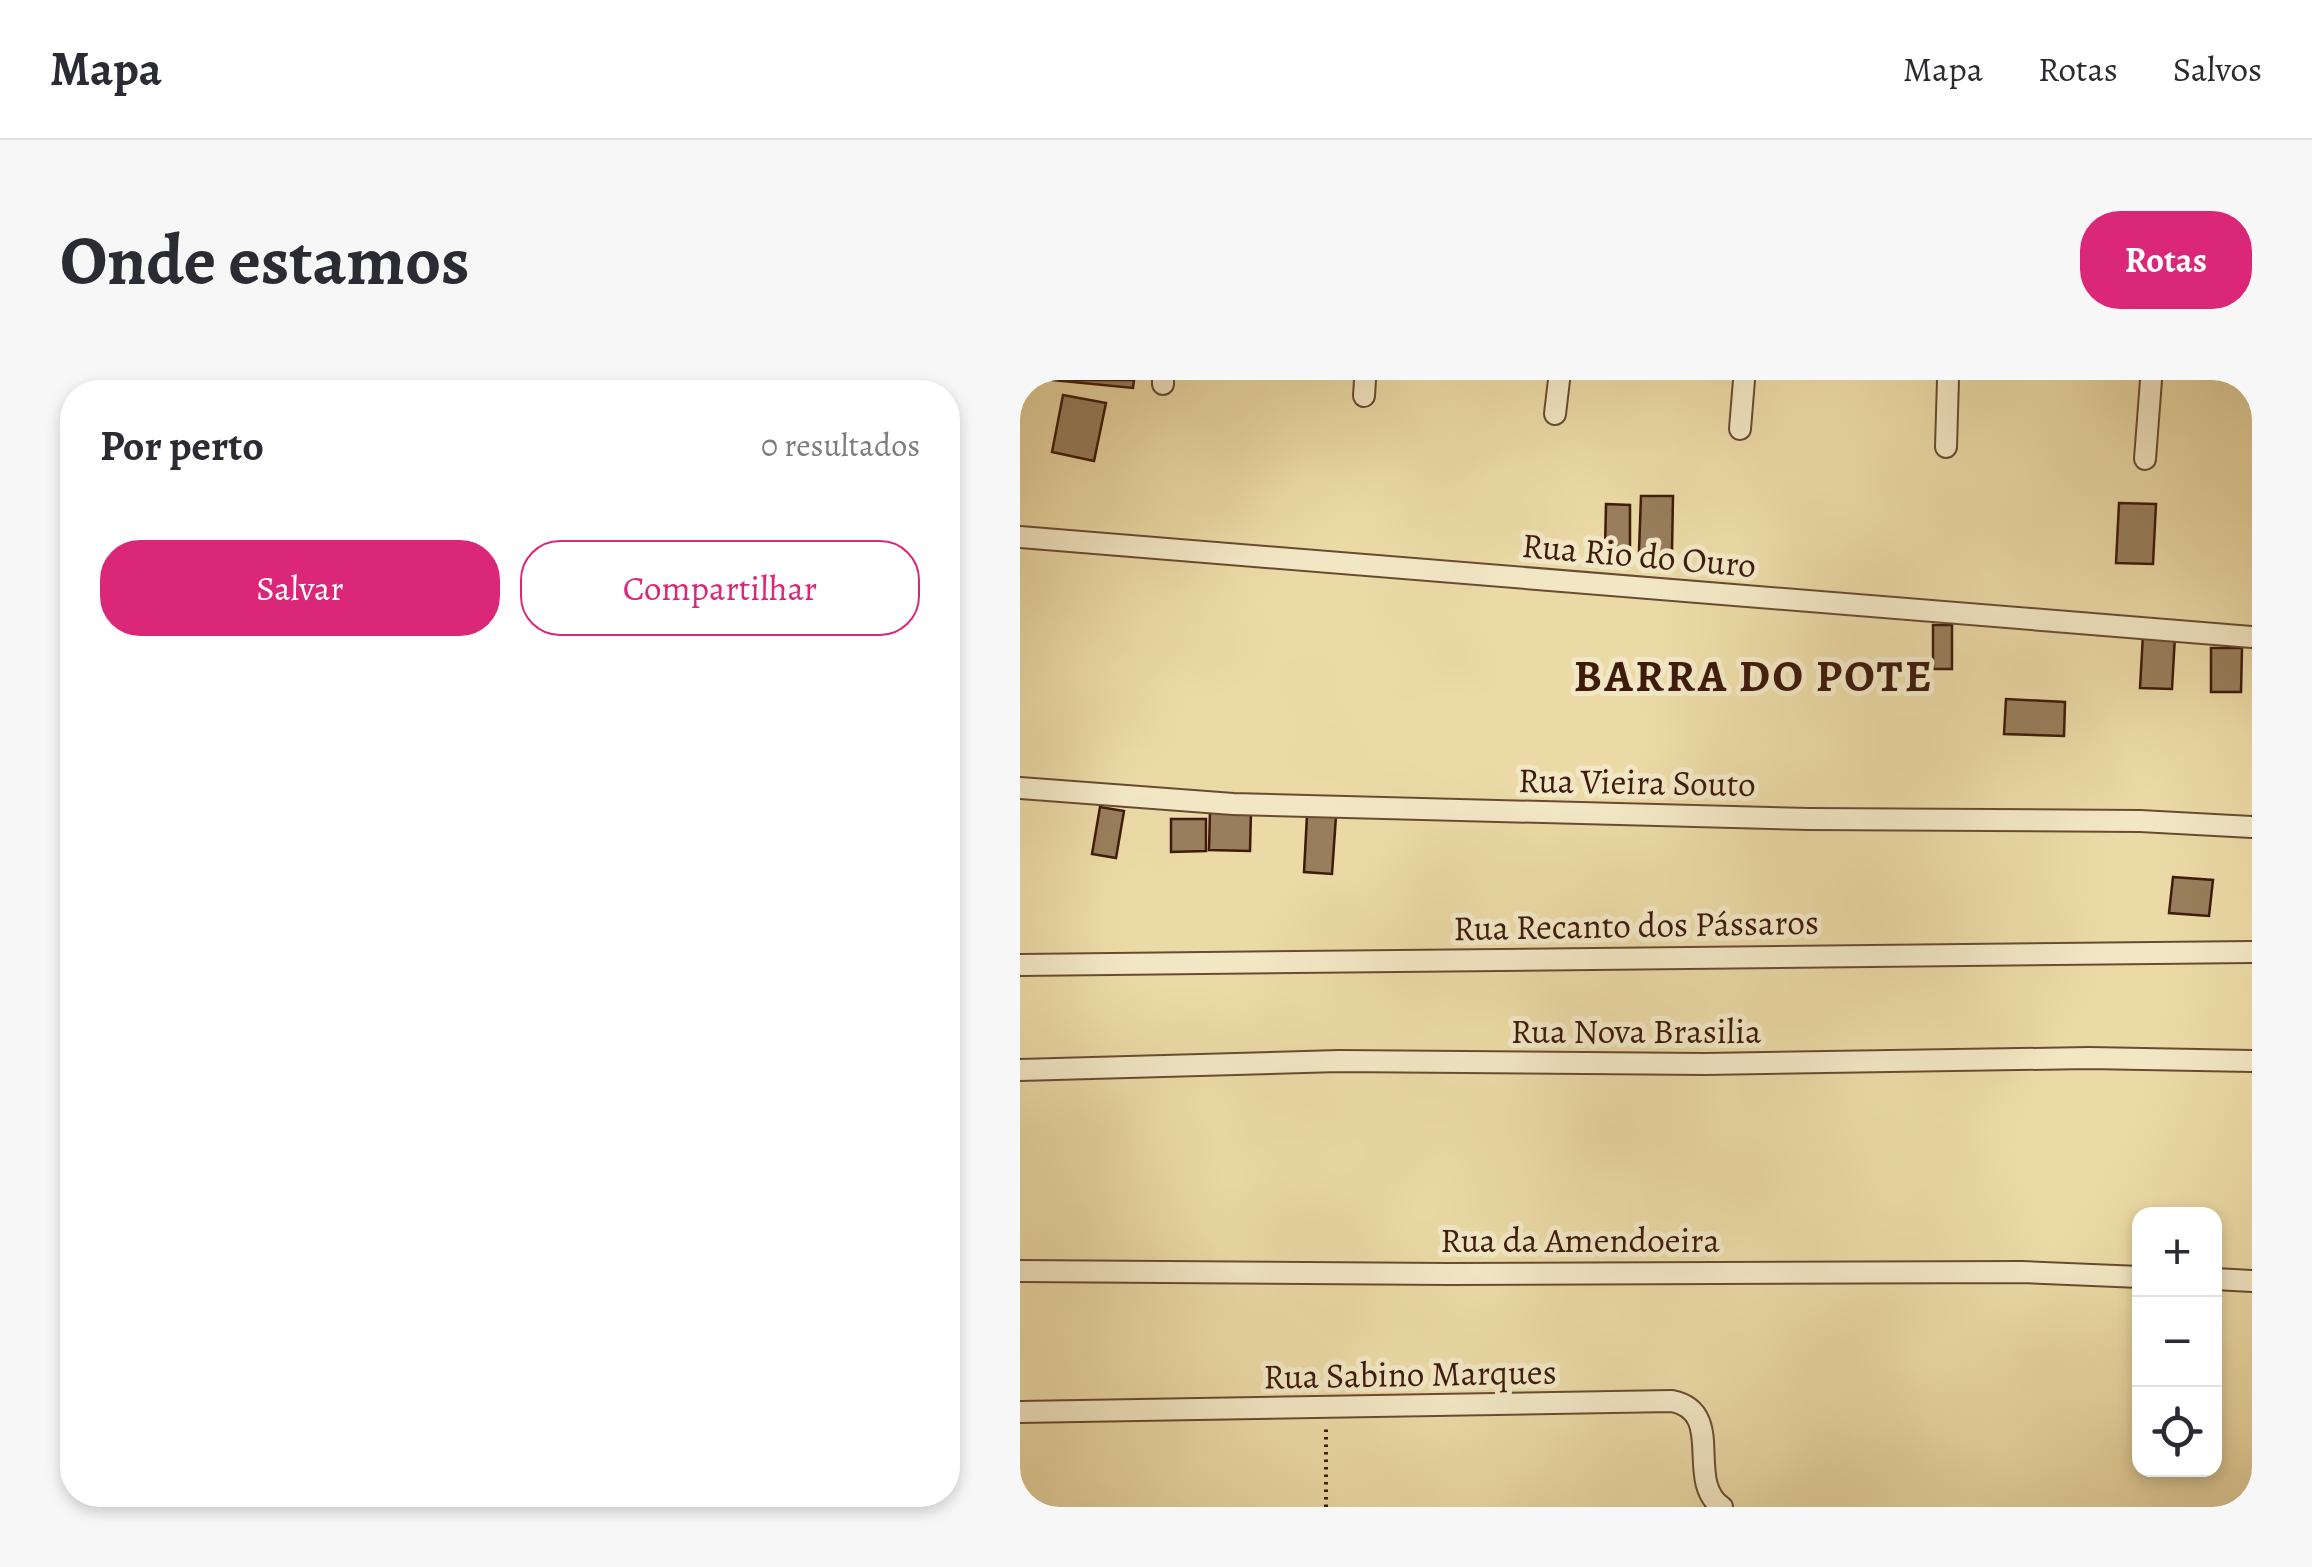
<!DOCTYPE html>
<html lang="pt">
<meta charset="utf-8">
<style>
body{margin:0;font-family:Alegreya,serif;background:#f7f7f7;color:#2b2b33}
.controls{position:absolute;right:30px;bottom:30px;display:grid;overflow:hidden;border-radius:20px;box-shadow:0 5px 15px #0003}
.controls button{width:90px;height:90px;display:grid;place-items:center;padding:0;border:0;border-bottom:2px solid #e1e1e2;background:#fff;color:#2b2b33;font:50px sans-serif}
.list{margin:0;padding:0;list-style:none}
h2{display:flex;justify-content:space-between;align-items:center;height:130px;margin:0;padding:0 40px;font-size:42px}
h2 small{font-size:32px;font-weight:400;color:#7c7c81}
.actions{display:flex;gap:20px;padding:30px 40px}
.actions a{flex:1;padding:22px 0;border:2px solid #db2777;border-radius:40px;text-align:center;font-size:35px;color:#db2777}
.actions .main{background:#db2777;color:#fff}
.icon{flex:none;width:55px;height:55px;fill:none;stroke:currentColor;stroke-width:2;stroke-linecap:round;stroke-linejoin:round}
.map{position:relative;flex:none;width:1232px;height:1127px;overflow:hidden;border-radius:40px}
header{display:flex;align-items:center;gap:60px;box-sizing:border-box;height:140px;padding:0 50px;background:#fff;border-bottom:2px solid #e1e1e2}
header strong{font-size:48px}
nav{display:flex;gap:55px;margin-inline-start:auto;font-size:35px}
.intro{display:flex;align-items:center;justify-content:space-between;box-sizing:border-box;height:240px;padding:0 60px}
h1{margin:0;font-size:70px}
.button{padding:25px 45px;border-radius:40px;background:#db2777;color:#fff;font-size:35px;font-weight:700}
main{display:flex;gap:60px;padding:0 60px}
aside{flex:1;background:#fff;border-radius:40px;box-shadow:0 5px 15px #0003}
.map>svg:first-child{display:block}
.building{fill:#987e5c;stroke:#3e1b0b;stroke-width:2.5}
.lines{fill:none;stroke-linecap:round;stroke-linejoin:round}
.street-casing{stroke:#694b32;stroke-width:24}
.path{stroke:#3e1b0b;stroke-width:4;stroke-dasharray:2.5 5;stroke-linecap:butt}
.street{stroke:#f2e7c5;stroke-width:20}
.labels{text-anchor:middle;stroke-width:10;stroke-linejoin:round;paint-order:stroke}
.street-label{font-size:35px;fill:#3e1b0b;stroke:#f2e7c5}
.district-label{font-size:45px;font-weight:bold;letter-spacing:2.5px;fill:#3e1b0b;stroke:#f2e7c5}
</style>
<header>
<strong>Mapa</strong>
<nav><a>Mapa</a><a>Rotas</a><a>Salvos</a></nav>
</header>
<div class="intro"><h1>Onde estamos</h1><a class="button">Rotas</a></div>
<main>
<aside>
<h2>Por perto<small>0 resultados</small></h2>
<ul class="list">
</ul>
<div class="actions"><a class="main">Salvar</a><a>Compartilhar</a></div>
</aside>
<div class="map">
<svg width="1232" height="1127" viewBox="0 0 1232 1127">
<rect width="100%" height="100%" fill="#ebdaa6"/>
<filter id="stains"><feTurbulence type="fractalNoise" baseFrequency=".002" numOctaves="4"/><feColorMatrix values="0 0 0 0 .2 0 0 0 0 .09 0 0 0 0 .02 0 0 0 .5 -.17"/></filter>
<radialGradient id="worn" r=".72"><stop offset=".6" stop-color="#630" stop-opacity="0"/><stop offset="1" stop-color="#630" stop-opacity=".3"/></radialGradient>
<path class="building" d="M 32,0 L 114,0 L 113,8 Z
M 43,15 L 86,23 L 74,81 L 32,72 Z
M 621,116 L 653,116 L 652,171 L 619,171 Z
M 1099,123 L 1136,124 L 1133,184 L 1096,183 Z
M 586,124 L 610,125 L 610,170 L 585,169 Z
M 913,245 L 932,245 L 932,289 L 913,289 Z
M 1123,254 L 1155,256 L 1152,309 L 1120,308 Z
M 1191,268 L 1222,268 L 1221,312 L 1191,312 Z
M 986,319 L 1045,322 L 1044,356 L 984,354 Z
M 80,427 L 104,431 L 96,478 L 72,474 Z
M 190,430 L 231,430 L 230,471 L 189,470 Z
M 287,435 L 316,436 L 312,494 L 284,492 Z
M 151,439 L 186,439 L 186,471 L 151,472 Z
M 1153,497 L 1193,500 L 1189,536 L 1149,533 Z"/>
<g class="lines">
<g class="street-casing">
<path id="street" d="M 143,4 L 143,0
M 344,16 L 345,0
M 535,34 L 539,0
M 720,49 L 724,0
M 926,67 L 928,0
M 1125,79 L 1131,0
M 0,157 L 1232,257
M 0,408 L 213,424 L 789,439 L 1120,441 L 1232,447
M 0,585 L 1232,572
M 0,690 L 319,681 L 685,684 L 1069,678 L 1232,681
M 0,891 L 428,894 L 1002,892 L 1120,897
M 1194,899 L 1232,901
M 0,1032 L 652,1021 C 707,1032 664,1101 702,1127"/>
</g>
<path class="path" d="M 306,1127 L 306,1048"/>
<use href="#street" class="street"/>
</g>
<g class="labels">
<g class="street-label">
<text transform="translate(619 175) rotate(5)" y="12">Rua Rio do Ouro</text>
<text transform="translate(617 402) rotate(1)" y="12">Rua Vieira Souto</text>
<text transform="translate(616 545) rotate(-1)" y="12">Rua Recanto dos Pássaros</text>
<text x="616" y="663">Rua Nova Brasilia</text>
<text x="560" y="872">Rua da Amendoeira</text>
<text transform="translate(390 994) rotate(-1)" y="12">Rua Sabino Marques</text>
</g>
<g class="district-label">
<text x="734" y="311">BARRA DO POTE</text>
</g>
</g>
<rect width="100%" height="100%" filter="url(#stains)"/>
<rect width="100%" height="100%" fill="url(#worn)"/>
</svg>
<div class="controls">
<button>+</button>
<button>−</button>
<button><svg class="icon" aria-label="locate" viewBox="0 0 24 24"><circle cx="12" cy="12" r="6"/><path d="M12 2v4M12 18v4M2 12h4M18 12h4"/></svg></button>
</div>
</div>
</main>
